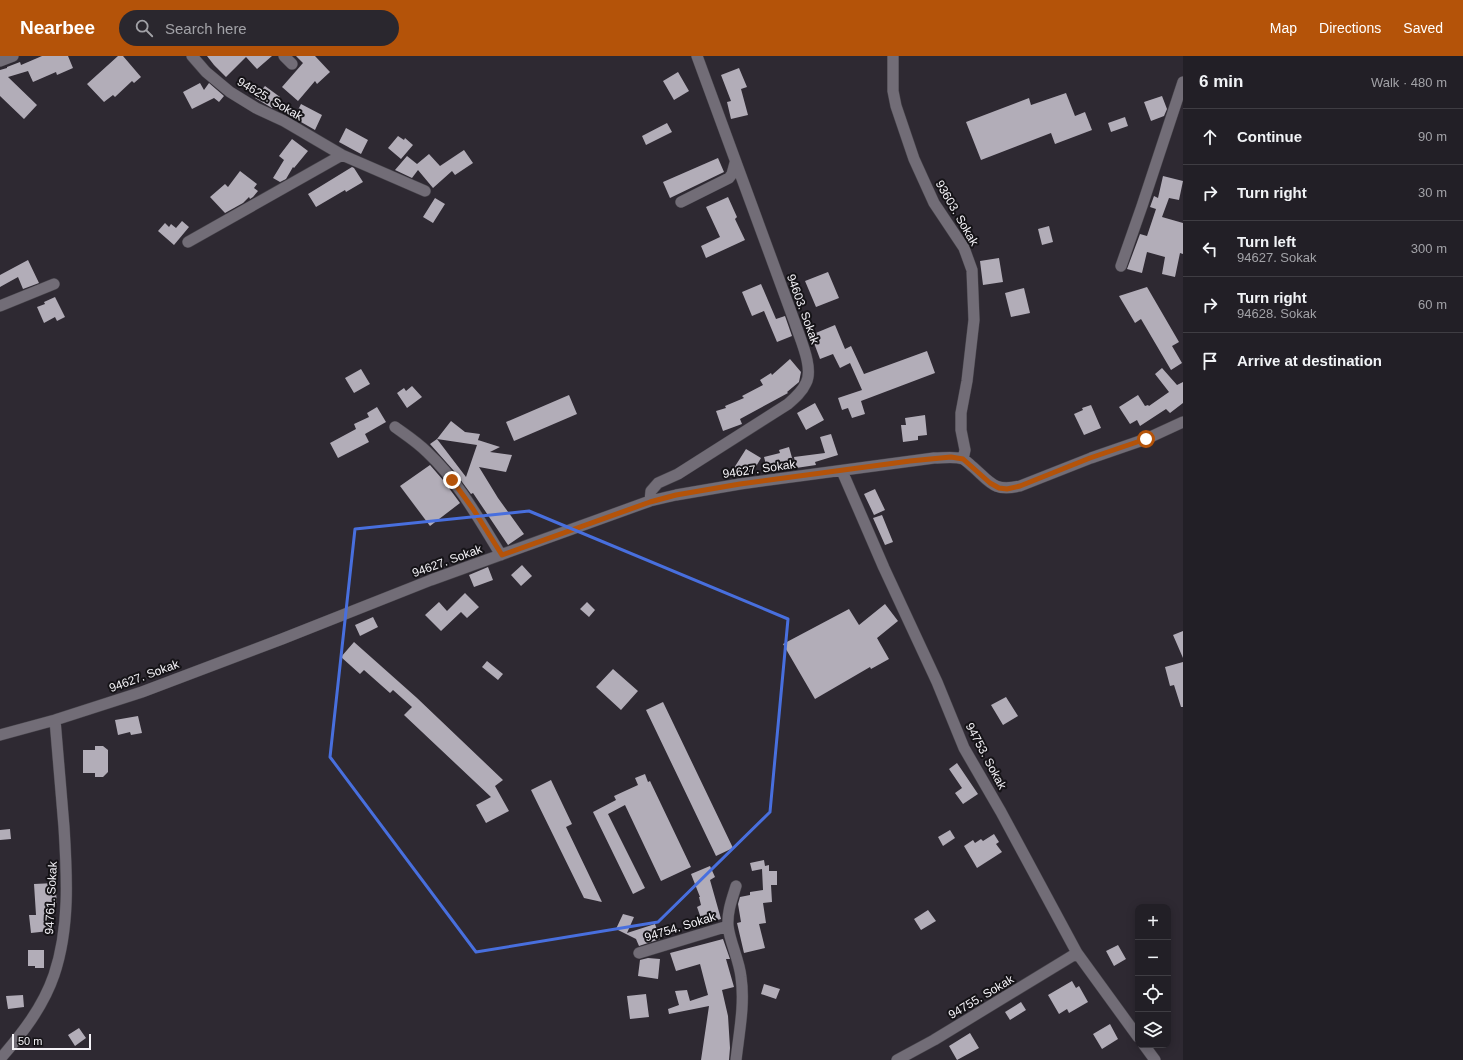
<!DOCTYPE html>
<meta charset="utf-8">
<style>
body{margin:0;font-family:Arial,sans-serif;background:#2a272e;color:#f1f3f6}
.controls{position:absolute;right:12px;bottom:12px;display:grid;overflow:hidden;border-radius:8px;box-shadow:0 2px 10px #0003}
.controls button{width:36px;height:36px;display:grid;place-items:center;padding:0;border:0;border-bottom:1px solid #3f3d43;background:#221f26;color:#f1f3f6;font:20px sans-serif}
.scale{position:absolute;left:12px;bottom:10px;width:79px;box-sizing:border-box;padding-left:4px;border:2px solid #f5f3f8;border-top:0;font-size:11px;line-height:14px;white-space:nowrap;color:#f5f3f8;-webkit-text-stroke:3px #151317;paint-order:stroke}
.stop{position:absolute;width:12px;height:12px;margin:-9px;border:3px solid #b45309;border-radius:50%;background:#fff}
.stop.end{background:#b45309;border-color:#fff;box-shadow:0 1px 4px #0008}
.list{margin:0;padding:0;list-style:none}
h2{display:flex;justify-content:space-between;align-items:center;height:52px;margin:0;padding:0 16px;font-size:17px}
h2 small{font-size:13px;font-weight:400;color:#a2a2a7}
.list li{display:grid;grid-template-columns:26px 1fr auto;gap:12px;align-items:center;box-sizing:border-box;height:56px;padding:0 16px;border-top:1px solid #3f3d43}
.list b{display:block;font-size:15px;white-space:nowrap}
.list p{margin:0;font-size:13px;white-space:nowrap;color:#a2a2a7}
.list em{font-size:13px;font-style:normal;color:#a2a2a7}
.icon{flex:none;width:22px;height:22px;fill:none;stroke:currentColor;stroke-width:2;stroke-linecap:round;stroke-linejoin:round}
.map{position:relative;flex:none;width:1183px;height:1004px;overflow:hidden}
header{display:flex;align-items:center;gap:24px;box-sizing:border-box;height:56px;padding:0 20px;background:#b45309;color:#fff}
header strong{font-size:19px}
nav{display:flex;gap:22px;margin-inline-start:auto;font-size:14px}
.search{width:280px;height:36px;background:#2a272e;display:flex;align-items:center;gap:10px;box-sizing:border-box;padding:0 14px;border-radius:22px;color:#a2a2a7;font-size:15px}
main{display:flex}
aside{flex:1;background:#221f26}
.map>svg:first-child{display:block}
.building{fill:#b2adb8;fill-rule:evenodd}
.lines{fill:none;stroke-linecap:round;stroke-linejoin:round}
.minor-casing{stroke:#47444b;stroke-width:12}
.tertiary-casing{stroke:#47444b;stroke-width:12}
.minor{stroke:#726d77;stroke-width:11}
.tertiary{stroke:#726d77;stroke-width:11}
.route{stroke:#b45309;stroke-width:5}
.marked{fill:none;stroke:#486fde;stroke-width:3;stroke-linejoin:round}
.labels{text-anchor:middle;stroke-width:4;stroke-linejoin:round;paint-order:stroke}
.street-label{font-size:12px;fill:#f5f3f8;stroke:#151317}
</style>
<header>
<strong>Nearbee</strong>
<div class="search"><svg class="icon" aria-label="search" viewBox="0 0 24 24"><circle cx="10" cy="10" r="6"/><path d="M15 15l6 6"/></svg>Search here</div>
<nav><a>Map</a><a>Directions</a><a>Saved</a></nav>
</header>
<main>
<div class="map">
<svg width="1183" height="1004" viewBox="0 0 1183 1004">
<rect width="100%" height="100%" fill="#2e2932"/>
<path class="building" d="M 42,0 L 68,0 L 73,12 L 57,19 L 56,16 L 33,26 L 28,15 L 8,21 L 37,49 L 24,63 L 0,40 L 0,14 L 7,12 L 7,11 L 20,6 L 21,9 Z
M 118,0 L 123,0 L 141,21 L 134,27 L 132,25 L 115,41 L 113,39 L 104,46 L 87,28 Z
M 207,0 L 272,0 L 257,13 L 246,1 L 226,21 L 214,9 Z
M 296,0 L 315,0 L 330,16 L 317,28 L 315,25 L 298,45 L 282,31 L 303,7 Z
M 739,12 L 747,31 L 741,33 L 748,59 L 731,63 L 727,46 L 731,45 L 721,19 Z
M 678,16 L 689,35 L 674,44 L 663,25 Z
M 200,27 L 204,34 L 209,27 L 224,40 L 219,46 L 214,42 L 192,53 L 183,36 Z
M 265,30 L 280,41 L 272,52 L 255,42 Z
M 1066,37 L 1075,60 L 1085,56 L 1092,74 L 1055,88 L 1051,77 L 981,104 L 966,66 L 1029,42 L 1031,49 Z
M 1162,40 L 1167,53 L 1164,60 L 1151,65 L 1144,46 Z
M 301,48 L 322,59 L 315,74 L 294,62 Z
M 1125,61 L 1128,70 L 1111,76 L 1108,67 Z
M 667,67 L 672,76 L 646,89 L 642,80 Z
M 346,72 L 368,84 L 361,98 L 339,86 Z
M 398,80 L 404,84 L 405,82 L 413,89 L 401,103 L 388,92 Z
M 292,83 L 308,95 L 294,112 L 293,111 L 286,123 L 280,126 L 273,122 L 284,104 L 279,100 Z
M 464,94 L 473,107 L 455,119 L 452,115 L 433,132 L 418,114 L 412,122 L 395,114 L 407,100 L 417,108 L 429,98 L 440,110 Z
M 718,102 L 724,116 L 670,142 L 663,126 Z
M 352,111 L 354,112 L 363,126 L 346,136 L 345,134 L 316,151 L 308,138 Z
M 240,115 L 257,128 L 254,132 L 258,135 L 253,141 L 250,143 L 249,141 L 243,147 L 225,157 L 210,141 L 225,128 L 228,131 Z
M 1163,120 L 1183,125 L 1179,144 L 1169,142 L 1162,161 L 1183,167 L 1183,198 L 1180,197 L 1175,221 L 1162,218 L 1165,201 L 1147,196 L 1142,217 L 1127,213 L 1140,178 L 1147,180 L 1156,153 L 1150,151 L 1154,140 L 1158,142 Z
M 728,141 L 737,161 L 735,163 L 745,184 L 706,202 L 701,190 L 720,181 L 706,151 Z
M 435,142 L 445,148 L 433,167 L 423,161 Z
M 182,165 L 189,171 L 174,189 L 158,175 L 165,167 L 169,171 L 171,168 L 176,172 Z
M 1049,170 L 1053,186 L 1042,189 L 1038,173 Z
M 999,202 L 1003,226 L 983,229 L 980,205 Z
M 28,204 L 39,227 L 23,233 L 18,221 L 0,231 L 0,219 Z
M 828,216 L 839,242 L 816,251 L 805,225 Z
M 761,228 L 776,263 L 785,260 L 792,280 L 777,286 L 764,255 L 752,260 L 742,236 Z
M 1147,231 L 1179,286 L 1172,290 L 1182,307 L 1171,314 L 1141,263 L 1135,267 L 1119,240 Z
M 1024,232 L 1030,257 L 1011,261 L 1005,237 Z
M 55,241 L 65,261 L 57,265 L 55,261 L 44,267 L 37,251 L 45,248 L 44,246 Z
M 835,269 L 845,293 L 851,290 L 864,318 L 927,295 L 935,317 L 861,345 L 865,358 L 852,362 L 848,352 L 842,354 L 838,342 L 862,334 L 850,307 L 840,312 L 833,298 L 820,303 L 811,279 Z
M 790,303 L 801,316 L 799,326 L 787,336 L 788,337 L 740,363 L 742,368 L 723,375 L 716,355 L 726,352 L 725,350 L 744,342 L 742,340 L 763,329 L 760,324 L 771,317 L 772,319 Z
M 1162,312 L 1177,329 L 1183,326 L 1183,347 L 1170,357 L 1166,353 L 1140,370 L 1137,364 L 1130,368 L 1119,351 L 1138,339 L 1145,350 L 1148,349 L 1149,350 L 1169,336 L 1155,318 Z
M 361,313 L 370,328 L 354,337 L 345,322 Z
M 412,330 L 422,341 L 407,352 L 397,337 L 404,332 L 406,335 Z
M 569,339 L 577,358 L 514,385 L 506,366 Z
M 815,347 L 824,364 L 806,374 L 797,357 Z
M 1091,349 L 1101,372 L 1084,379 L 1074,358 L 1083,354 L 1082,352 Z
M 377,351 L 386,366 L 365,378 L 369,386 L 338,402 L 330,387 L 356,373 L 354,368 L 369,361 L 367,357 Z
M 925,359 L 927,379 L 918,380 L 918,384 L 903,386 L 901,369 L 906,369 L 905,362 Z
M 451,365 L 465,376 L 480,378 L 477,387 L 478,384 L 500,391 L 490,396 L 512,399 L 506,416 L 479,411 L 498,442 L 524,478 L 508,489 L 473,437 L 471,438 L 454,415 L 430,388 L 437,383 ZM 437,383 L 477,389 L 466,421 Z
M 831,378 L 838,399 L 815,406 L 816,409 L 796,412 L 794,401 L 825,397 L 820,381 Z
M 789,391 L 794,409 L 768,416 L 764,401 L 780,397 L 779,394 Z
M 746,393 L 761,402 L 751,419 L 747,420 L 734,412 Z
M 430,409 L 443,424 L 460,447 L 430,470 L 400,430 Z
M 875,433 L 885,454 L 874,459 L 864,438 Z
M 882,459 L 893,486 L 885,489 L 873,462 Z
M 522,509 L 532,520 L 521,530 L 511,519 Z
M 488,511 L 493,524 L 474,531 L 469,519 Z
M 465,537 L 479,551 L 467,562 L 461,556 L 441,575 L 425,559 L 439,546 L 447,555 Z
M 587,546 L 595,554 L 589,561 L 580,553 Z
M 885,548 L 898,565 L 877,582 L 889,603 L 871,613 L 870,611 L 815,643 L 783,588 L 849,553 L 859,569 Z
M 373,561 L 378,571 L 360,580 L 355,569 Z
M 1183,575 L 1183,602 L 1173,579 Z
M 354,586 L 417,642 L 503,724 L 495,730 L 509,755 L 486,767 L 476,749 L 491,741 L 404,659 L 412,651 L 393,634 L 390,637 L 364,614 L 360,618 L 341,601 Z
M 487,605 L 503,618 L 498,624 L 482,611 Z
M 1183,606 L 1183,651 L 1181,651 L 1174,629 L 1170,630 L 1165,611 Z
M 613,613 L 638,635 L 621,654 L 596,631 Z
M 1006,641 L 1018,660 L 1003,669 L 991,649 Z
M 663,646 L 733,792 L 716,800 L 646,654 Z
M 138,660 L 142,677 L 131,679 L 130,676 L 118,679 L 115,664 Z
M 95,690 L 103,690 L 108,694 L 108,716 L 103,721 L 95,721 L 95,717 L 83,717 L 83,694 L 95,694 Z
M 957,707 L 978,738 L 963,748 L 955,737 L 962,732 L 949,713 Z
M 645,718 L 648,726 L 650,725 L 691,811 L 661,825 L 625,749 L 608,758 L 645,832 L 633,838 L 593,756 L 616,744 L 614,740 L 638,729 L 635,722 Z
M 551,724 L 572,768 L 566,771 L 602,846 L 584,842 L 531,734 Z
M 10,773 L 11,783 L 0,784 L 0,774 Z
M 950,774 L 955,782 L 943,790 L 938,781 Z
M 994,778 L 999,786 L 996,788 L 1002,796 L 977,812 L 964,790 L 973,784 L 975,787 L 981,783 L 983,785 Z
M 764,804 L 765,810 L 769,809 L 769,815 L 777,815 L 777,829 L 771,829 L 772,846 L 763,847 L 766,867 L 759,868 L 765,892 L 744,897 L 737,867 L 741,866 L 738,848 L 740,841 L 750,839 L 750,836 L 763,834 L 762,813 L 752,815 L 750,807 Z
M 710,810 L 715,821 L 710,824 L 721,863 L 703,868 L 697,851 L 701,849 L 699,841 L 700,841 L 691,818 Z
M 55,827 L 57,847 L 47,848 L 49,875 L 31,877 L 29,859 L 36,859 L 34,828 Z
M 928,854 L 936,865 L 921,874 L 914,863 Z
M 623,858 L 634,861 L 627,877 L 655,868 L 660,883 L 639,890 L 636,883 L 616,873 Z
M 723,883 L 730,903 L 726,903 L 734,931 L 722,934 L 728,960 L 730,992 L 729,1004 L 701,1004 L 709,950 L 669,958 L 668,953 L 679,949 L 675,935 L 687,934 L 690,945 L 708,939 L 700,908 L 676,915 L 670,897 Z
M 1118,889 L 1126,903 L 1114,910 L 1106,895 Z
M 28,894 L 44,894 L 44,912 L 35,912 L 35,910 L 28,910 Z
M 648,902 L 660,903 L 658,923 L 638,920 L 640,904 Z
M 1072,925 L 1076,932 L 1079,930 L 1088,946 L 1069,957 L 1067,953 L 1059,958 L 1048,939 Z
M 764,928 L 780,933 L 776,943 L 761,938 Z
M 646,938 L 649,961 L 630,963 L 627,940 Z
M 23,939 L 24,951 L 8,953 L 6,940 Z
M 1021,946 L 1026,954 L 1010,964 L 1005,956 Z
M 1110,968 L 1118,983 L 1102,993 L 1093,978 Z
M 79,972 L 86,982 L 75,990 L 68,979 Z
M 970,977 L 979,992 L 957,1004 L 949,990 Z"/>
<g class="lines">
<g class="minor-casing">
<path id="minor" d="M 192,0 L 206,16 L 230,36 L 256,52 L 284,65 L 342,99 L 425,135
M 284,0 L 292,8
M 893,0 L 893,35 L 896,50 L 914,103 L 934,147 L 964,192 L 972,214 L 974,264 L 967,325 L 961,357 L 961,374 L 965,394 L 963,403
M 681,146 L 729,122 L 732,118 L 735,107
M 188,186 L 342,99
M 1121,210 L 1142,150 L 1183,26
M 0,250 L 54,228
M 395,371 C 406,379 417,386 427,396 C 458,425 479,463 501,499
M 842,415 L 884,512 L 937,626 L 964,692 L 1001,756 L 1077,897 L 1138,981
M 650,445 L 651,435 L 658,427 L 678,418 L 788,348 C 795,342 802,336 806,327 C 814,312 800,283 795,267 L 697,0
M 0,679 L 55,664 L 142,636 L 282,583 L 431,524 L 650,445 L 676,439 L 740,428 L 934,402 C 943,402 955,400 963,403 C 967,405 970,409 973,411 C 991,427 994,436 1020,430 L 1091,402 L 1146,383 L 1183,366
M 639,897 L 728,870
M 1144,989 L 1155,1004
M 0,1003 C 22,978 43,951 54,919 C 70,872 67,819 64,771 C 61,735 58,700 55,664
M 736,1004 C 739,977 745,948 741,921 C 739,903 730,887 728,870 C 727,856 732,843 736,830
M 897,1004 L 934,984 L 1077,897"/>
</g>
<g class="tertiary-casing">
<path id="tertiary" d="M 0,5 L 13,0"/>
</g>
<use href="#minor" class="minor"/>
<use href="#tertiary" class="tertiary"/>
</g>
<g class="lines">
<path class="route" d="M 452,424 L 473,453 L 502,499 L 650,446 L 676,439 L 740,428 L 910,405 L 951,401 L 963,403 L 990,427 L 999,432 L 1007,433 L 1020,430 L 1090,402 L 1146,383"/>
</g>
<path class="marked" d="M 529,455 L 788,563 L 770,756 L 658,866 L 476,896 L 330,701 L 355,473 Z"/>
<g class="labels">
<g class="street-label">
<text transform="translate(270 43) rotate(30)" y="4">94625. Sokak</text>
<text transform="translate(957 157) rotate(60)" y="4">93603. Sokak</text>
<text transform="translate(803 253) rotate(70)" y="4">94603. Sokak</text>
<text transform="translate(759 413) rotate(-8)" y="4">94627. Sokak</text>
<text transform="translate(447 505) rotate(-20)" y="4">94627. Sokak</text>
<text transform="translate(144 620) rotate(-20)" y="4">94627. Sokak</text>
<text transform="translate(986 700) rotate(62)" y="4">94753. Sokak</text>
<text transform="translate(51 842) rotate(-87)" y="4">94761. Sokak</text>
<text transform="translate(680 871) rotate(-17)" y="4">94754. Sokak</text>
<text transform="translate(981 941) rotate(-31)" y="4">94755. Sokak</text>
</g>
</g>
</svg>
<div class="controls">
<button>+</button>
<button>−</button>
<button><svg class="icon" aria-label="locate" viewBox="0 0 24 24"><circle cx="12" cy="12" r="6"/><path d="M12 2v4M12 18v4M2 12h4M18 12h4"/></svg></button>
<button><svg class="icon" aria-label="layers" viewBox="0 0 24 24"><path d="M12 4l9 5-9 5-9-5zM3 14l9 5 9-5"/></svg></button>
</div>
<div class="scale">50 m</div>
<div class="stop" style="left:1146px;top:383px"></div>
<div class="stop end" style="left:452px;top:424px"></div>
</div>
<aside>
<h2>6 min<small>Walk · 480 m</small></h2>
<ul class="list">
<li><svg class="icon" aria-label="ahead" viewBox="0 0 24 24"><path d="M12 20V5M6 11l6-6 6 6"/></svg><div><b>Continue</b></div><em>90 m</em></li>
<li><svg class="icon" aria-label="right" viewBox="0 0 24 24"><path d="M7 20v-9h11M14 6l5 5-5 5"/></svg><div><b>Turn right</b></div><em>30 m</em></li>
<li><svg class="icon" aria-label="left" viewBox="0 0 24 24"><path d="M17 20v-9H6M10 6l-5 5 5 5"/></svg><div><b>Turn left</b><p>94627. Sokak</p></div><em>300 m</em></li>
<li><svg class="icon" aria-label="right" viewBox="0 0 24 24"><path d="M7 20v-9h11M14 6l5 5-5 5"/></svg><div><b>Turn right</b><p>94628. Sokak</p></div><em>60 m</em></li>
<li><svg class="icon" aria-label="arrive" viewBox="0 0 24 24"><path d="M6 21V4h12l-3 4 3 4H6"/></svg><div><b>Arrive at destination</b></div></li>
</ul>
</aside>
</main>
